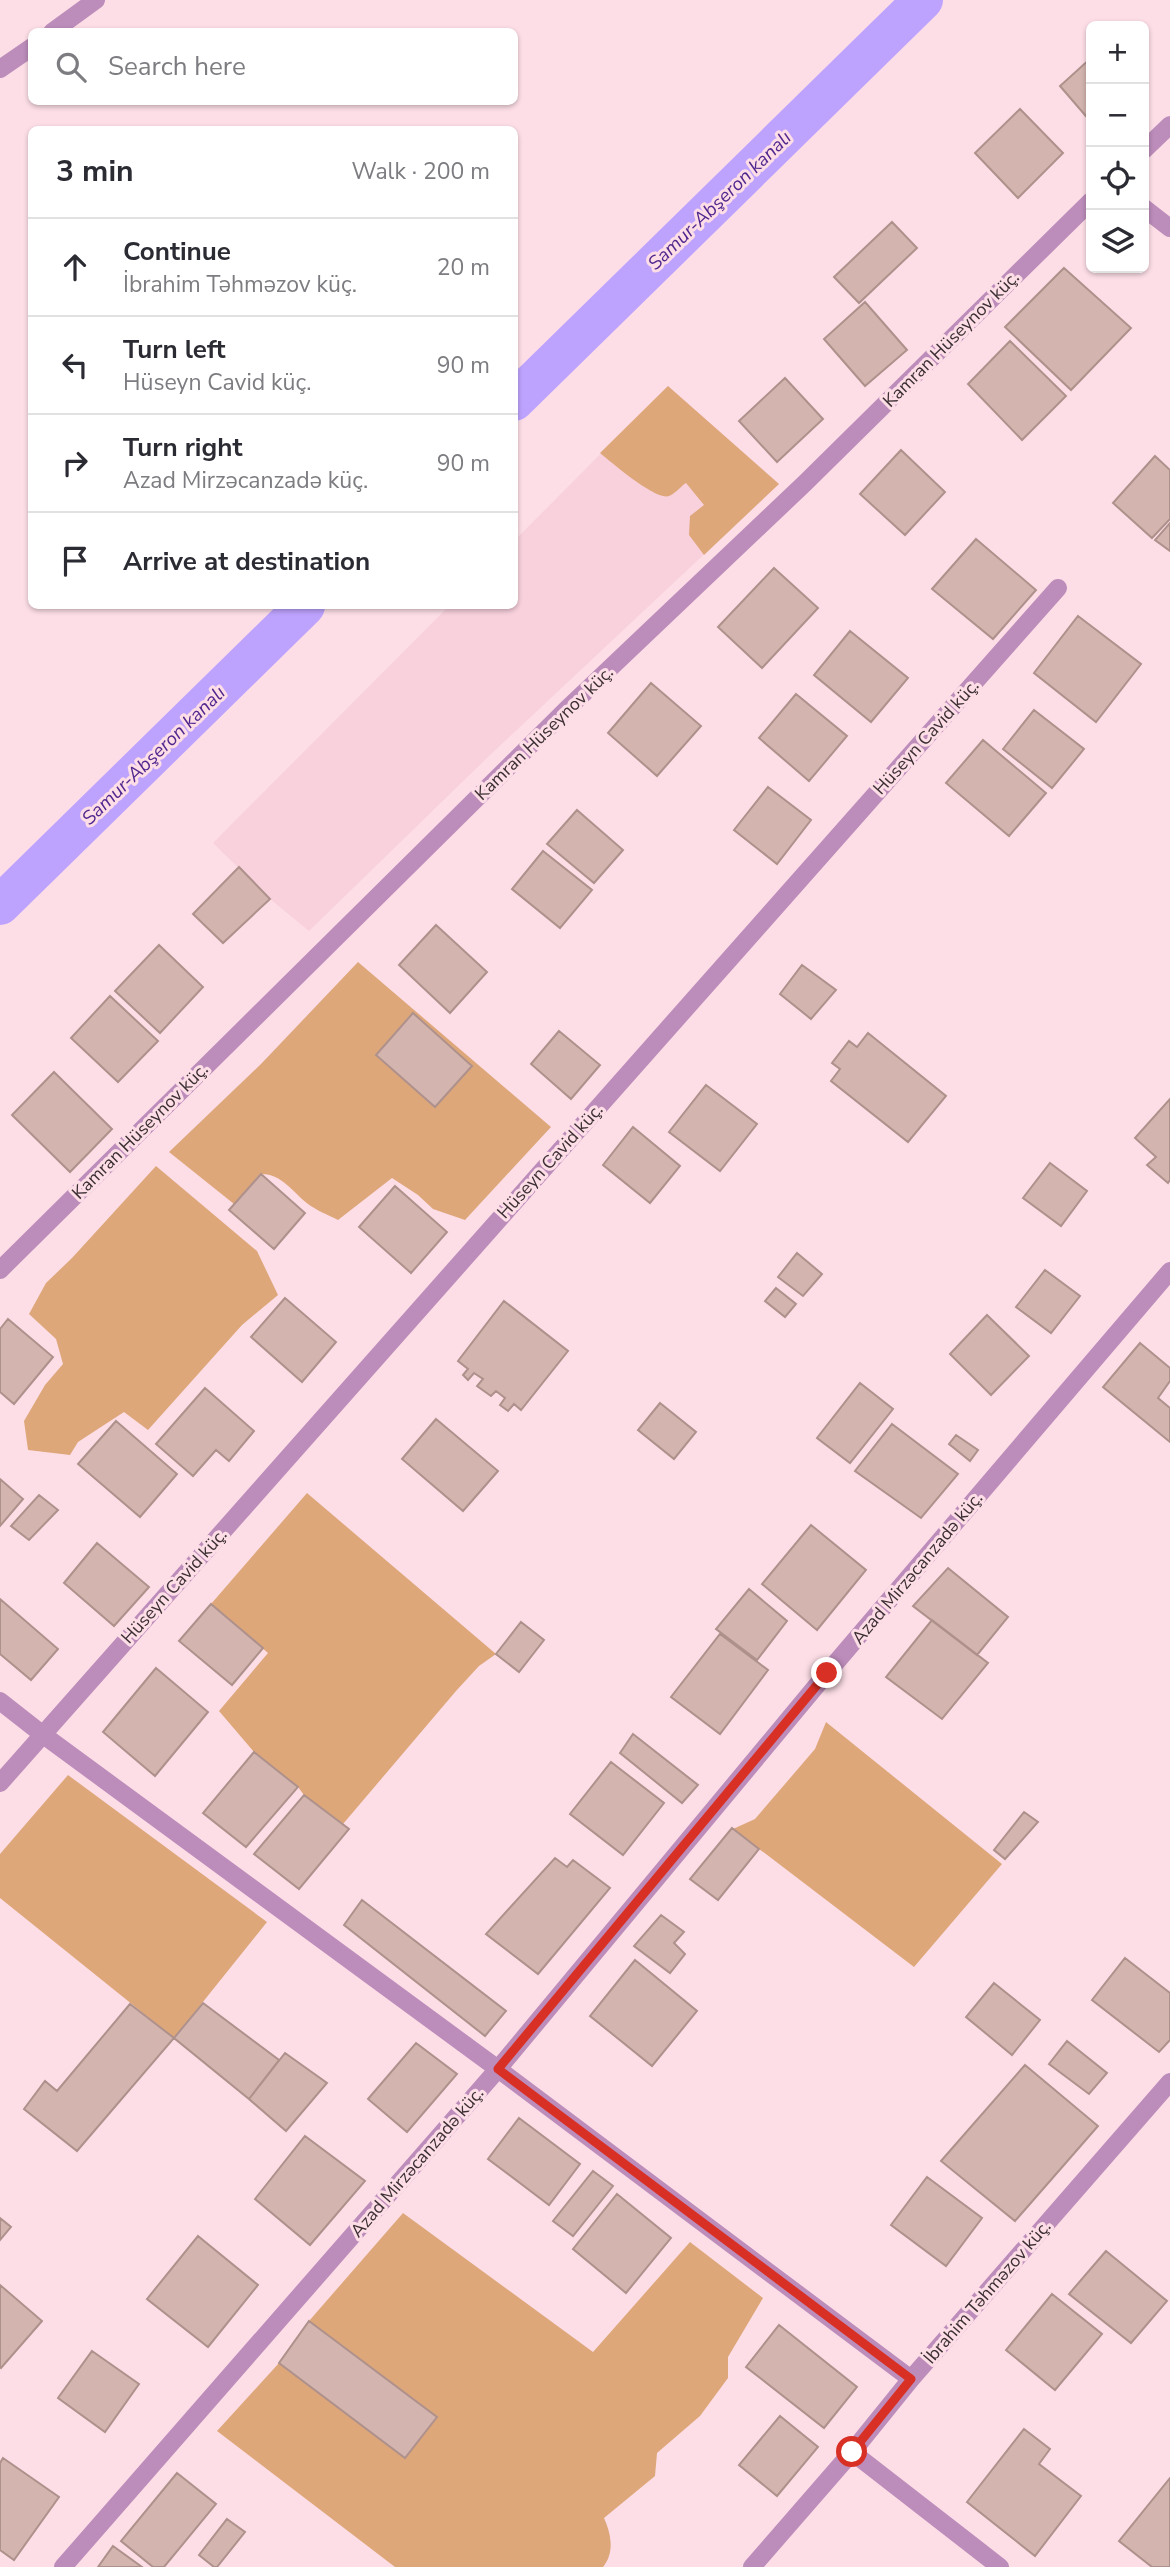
<!DOCTYPE html>
<meta charset="utf-8">
<style>
body{margin:0;font-family:"Nunito Sans",sans-serif;background:#f2f2f3;color:#2b2b33}
.controls{position:absolute;right:21px;top:21px;display:grid;overflow:hidden;border-radius:10px;box-shadow:0 2px 5px #0004}
.controls button{width:63px;height:63px;display:grid;place-items:center;padding:0;border:0;border-bottom:2px solid #e1e1e2;background:#fff;color:#2b2b33;font:35px sans-serif}
.stop{position:absolute;width:21px;height:21px;margin:-16px;border:5px solid #d93025;border-radius:50%;background:#fff}
.stop.end{background:#d93025;border-color:#fff;box-shadow:0 2px 7px #0008}
.list{margin:0;padding:0;list-style:none}
h2{display:flex;justify-content:space-between;align-items:center;height:91px;margin:0;padding:0 28px;font-size:30px}
h2 small{font-size:23px;font-weight:400;color:#7c7c81}
.list li{display:grid;grid-template-columns:46px 1fr auto;gap:21px;align-items:center;box-sizing:border-box;height:98px;padding:0 28px;border-top:2px solid #e1e1e2}
.list b{display:block;font-size:26px;white-space:nowrap}
.list p{margin:0;font-size:23px;white-space:nowrap;color:#7c7c81}
.list em{font-size:23px;font-style:normal;color:#7c7c81}
.icon{flex:none;width:38px;height:38px;fill:none;stroke:currentColor;stroke-width:2;stroke-linecap:round;stroke-linejoin:round}
.map{position:relative;flex:none;width:1170px;height:2567px;overflow:hidden}
.search{position:absolute;background:#fff;box-shadow:0 2px 5px #0004;left:28px;top:28px;width:490px;height:77px;display:flex;align-items:center;gap:18px;box-sizing:border-box;padding:0 24px;border-radius:10px;color:#7c7c81;font-size:26px}
.panel{position:absolute;background:#fff;box-shadow:0 2px 5px #0004;left:28px;top:126px;width:490px;height:483px;border-radius:10px}
.map>svg:first-child{display:block}
.built{fill:#f8d1dd}
.green{fill:#dea77a}
.lines{fill:none;stroke-linecap:round;stroke-linejoin:round}
.canal{stroke:#bea3fe;stroke-width:40}
.building{fill:#d3b4af;stroke:#af918c;stroke-width:2}
.minor{stroke:#bc8cba;stroke-width:18}
.route{stroke:#d93025;stroke-width:9}
.labels{text-anchor:middle;stroke-width:6;stroke-linejoin:round;paint-order:stroke}
.street-label{font-size:18px;fill:#3b2f33;stroke:#fddee7}
.water-label{font-size:19px;font-style:italic;fill:#50278e;stroke:#fddee7}
</style>
<div class="map">
<svg width="1170" height="2567" viewBox="0 0 1170 2567">
<rect width="100%" height="100%" fill="#fddee7"/>
<path class="built" d="M 668,386 L 779,484 L 488,757 L 309,931 L 270,899 L 213,843 L 449,606 L 514,606 L 515,540 Z"/>
<path class="green" d="M 668,386 L 779,484 L 704,555 L 689,535 L 690,516 L 704,505 L 686,483 C 681,486 675,494 669,496 C 656,501 611,462 600,453 Z
M 358,962 L 551,1127 L 465,1220 L 433,1209 L 418,1195 L 392,1178 L 338,1220 C 328,1215 316,1210 308,1204 C 293,1192 281,1173 260,1174 L 234,1204 L 169,1152 L 261,1064 Z
M 156,1166 L 257,1251 L 278,1295 L 242,1325 L 148,1430 L 124,1412 L 78,1442 L 70,1455 L 28,1450 L 24,1421 L 45,1385 L 63,1364 L 56,1339 L 29,1314 L 46,1283 L 72,1258 Z
M 307,1493 L 496,1654 L 479,1666 L 456,1691 L 343,1824 L 304,1795 L 298,1787 L 254,1752 L 219,1711 L 268,1653 L 211,1604 Z
M 826,1722 L 1002,1864 L 914,1967 L 733,1829 L 755,1819 L 815,1749 Z
M 68,1775 L 267,1922 L 174,2038 L 0,1898 L 0,1854 Z
M 403,2213 L 593,2352 L 690,2242 L 763,2298 L 728,2357 L 728,2378 L 700,2416 L 657,2453 L 655,2476 L 604,2518 C 611,2533 615,2553 603,2567 L 395,2567 L 217,2431 L 279,2363 L 406,2457 L 436,2416 L 309,2321 Z"/>
<g class="lines">
<path class="canal" d="M 514,401 L 923,0
M 0,905 L 305,606"/>
</g>
<path class="building" d="M 1091,58 L 1091,122 L 1060,86 Z
M 1020,109 L 1063,153 L 1018,198 L 975,153 Z
M 892,222 L 917,248 L 859,303 L 834,277 Z
M 1064,268 L 1131,328 L 1071,390 L 1005,327 Z
M 865,302 L 907,350 L 865,386 L 824,339 Z
M 1010,341 L 1066,396 L 1022,440 L 968,384 Z
M 785,378 L 823,419 L 777,462 L 739,421 Z
M 901,450 L 945,492 L 905,535 L 860,494 Z
M 1155,456 L 1170,470 L 1170,519 L 1152,538 L 1113,503 Z
M 1170,523 L 1170,551 L 1155,540 Z
M 976,539 L 1036,590 L 993,639 L 932,589 Z
M 774,568 L 818,608 L 762,668 L 718,627 Z
M 1078,616 L 1141,664 L 1096,722 L 1034,673 Z
M 850,631 L 908,678 L 871,722 L 814,675 Z
M 651,683 L 701,726 L 657,776 L 608,733 Z
M 796,694 L 847,736 L 809,781 L 759,738 Z
M 1034,710 L 1084,749 L 1052,788 L 1003,749 Z
M 983,740 L 1046,793 L 1009,836 L 946,783 Z
M 768,787 L 811,820 L 777,864 L 734,830 Z
M 577,810 L 623,850 L 594,883 L 547,844 Z
M 543,851 L 592,890 L 560,928 L 512,889 Z
M 239,867 L 270,899 L 223,943 L 193,914 Z
M 436,925 L 487,972 L 450,1013 L 399,965 Z
M 159,945 L 203,987 L 160,1033 L 115,991 Z
M 802,965 L 836,990 L 811,1019 L 780,994 Z
M 110,996 L 158,1041 L 118,1082 L 71,1038 Z
M 413,1013 L 472,1066 L 435,1107 L 376,1055 Z
M 559,1031 L 600,1065 L 571,1099 L 531,1064 Z
M 868,1033 L 946,1096 L 908,1142 L 831,1081 L 840,1069 L 832,1063 L 849,1041 L 857,1047 Z
M 54,1072 L 112,1129 L 70,1172 L 12,1115 Z
M 706,1085 L 757,1124 L 720,1171 L 669,1132 Z
M 1170,1099 L 1170,1180 L 1168,1183 L 1147,1165 L 1156,1157 L 1135,1138 Z
M 633,1127 L 680,1166 L 650,1203 L 603,1165 Z
M 1050,1163 L 1087,1191 L 1061,1226 L 1023,1198 Z
M 261,1174 L 305,1213 L 274,1249 L 229,1210 Z
M 395,1186 L 447,1232 L 411,1273 L 359,1227 Z
M 797,1253 L 822,1274 L 803,1296 L 778,1277 Z
M 1045,1270 L 1080,1296 L 1051,1333 L 1016,1307 Z
M 776,1288 L 796,1304 L 785,1317 L 765,1301 Z
M 285,1298 L 336,1342 L 302,1382 L 251,1337 Z
M 504,1301 L 568,1351 L 521,1410 L 514,1404 L 508,1411 L 500,1405 L 505,1398 L 496,1391 L 491,1396 L 477,1386 L 483,1379 L 474,1373 L 468,1380 L 463,1375 L 468,1369 L 458,1361 Z
M 987,1315 L 1029,1356 L 991,1395 L 950,1354 Z
M 8,1319 L 53,1357 L 14,1404 L 0,1392 L 0,1329 Z
M 1140,1343 L 1170,1368 L 1170,1381 L 1158,1398 L 1170,1408 L 1170,1442 L 1103,1387 Z
M 860,1383 L 893,1409 L 850,1463 L 817,1438 Z
M 205,1388 L 254,1431 L 229,1461 L 216,1450 L 193,1476 L 156,1444 Z
M 660,1403 L 696,1432 L 674,1459 L 638,1430 Z
M 436,1419 L 498,1471 L 463,1511 L 402,1459 Z
M 116,1421 L 177,1474 L 140,1517 L 78,1464 Z
M 892,1424 L 958,1474 L 921,1518 L 855,1471 Z
M 956,1435 L 978,1450 L 970,1461 L 949,1444 Z
M 0,1479 L 23,1499 L 0,1526 Z
M 39,1495 L 58,1510 L 29,1540 L 11,1526 Z
M 811,1525 L 866,1570 L 817,1630 L 762,1584 Z
M 97,1543 L 149,1587 L 114,1626 L 64,1583 Z
M 948,1568 L 1008,1617 L 977,1655 L 913,1606 Z
M 749,1589 L 787,1621 L 757,1660 L 716,1629 Z
M 0,1599 L 58,1649 L 31,1680 L 0,1654 Z
M 211,1604 L 263,1648 L 232,1685 L 179,1641 Z
M 932,1620 L 988,1663 L 942,1719 L 886,1677 Z
M 521,1622 L 544,1640 L 519,1672 L 496,1654 Z
M 720,1634 L 768,1670 L 720,1734 L 671,1697 Z
M 156,1668 L 208,1712 L 155,1776 L 103,1732 Z
M 633,1734 L 698,1785 L 682,1803 L 620,1753 Z
M 254,1752 L 298,1787 L 246,1847 L 203,1813 Z
M 611,1762 L 664,1803 L 623,1855 L 570,1814 Z
M 304,1795 L 349,1829 L 299,1889 L 254,1854 Z
M 1024,1812 L 1038,1822 L 1005,1859 L 994,1850 Z
M 732,1828 L 759,1849 L 718,1900 L 690,1879 Z
M 555,1858 L 567,1867 L 573,1860 L 610,1888 L 538,1974 L 486,1934 Z
M 362,1900 L 506,2011 L 485,2036 L 344,1925 Z
M 661,1915 L 684,1932 L 674,1943 L 685,1954 L 670,1973 L 634,1946 Z
M 1125,1958 L 1170,1993 L 1170,2040 L 1159,2052 L 1092,2000 Z
M 635,1960 L 697,2011 L 652,2066 L 590,2016 Z
M 994,1983 L 1040,2020 L 1012,2055 L 966,2017 Z
M 203,2003 L 279,2060 L 249,2099 L 174,2038 Z
M 130,2004 L 174,2038 L 77,2151 L 24,2109 L 45,2081 L 57,2091 Z
M 1067,2041 L 1107,2073 L 1089,2094 L 1049,2064 Z
M 416,2043 L 457,2074 L 407,2132 L 368,2099 Z
M 285,2053 L 327,2083 L 286,2131 L 249,2099 Z
M 1025,2065 L 1098,2126 L 1015,2221 L 941,2161 Z
M 519,2118 L 580,2164 L 549,2205 L 488,2159 Z
M 305,2136 L 365,2181 L 310,2245 L 255,2199 Z
M 593,2171 L 613,2186 L 573,2236 L 553,2221 Z
M 927,2177 L 982,2218 L 946,2266 L 891,2225 Z
M 617,2194 L 671,2238 L 626,2293 L 573,2249 Z
M 0,2218 L 11,2227 L 0,2240 Z
M 198,2236 L 258,2285 L 208,2347 L 147,2299 Z
M 1106,2251 L 1167,2301 L 1131,2343 L 1069,2294 Z
M 0,2285 L 42,2321 L 1,2368 L 0,2367 Z
M 1052,2294 L 1102,2334 L 1055,2390 L 1006,2350 Z
M 309,2321 L 437,2417 L 405,2458 L 279,2363 Z
M 779,2325 L 857,2387 L 824,2428 L 746,2367 Z
M 92,2351 L 139,2384 L 105,2432 L 58,2398 Z
M 780,2416 L 818,2447 L 777,2496 L 739,2465 Z
M 1024,2429 L 1050,2449 L 1039,2464 L 1081,2496 L 1035,2556 L 967,2502 Z
M 3,2458 L 59,2497 L 14,2560 L 0,2550 L 0,2463 Z
M 177,2473 L 216,2504 L 164,2567 L 153,2567 L 121,2541 Z
M 1170,2478 L 1170,2567 L 1152,2567 L 1119,2541 Z
M 227,2519 L 245,2532 L 217,2567 L 214,2567 L 199,2555 Z
M 113,2546 L 142,2567 L 98,2567 Z"/>
<g class="lines">
<path class="minor" d="M 52,32 L 96,0
M 0,69 L 32,47
M 1144,150 L 1170,125
M 1144,208 L 1170,228
M 0,1270 L 567,709 L 805,483 L 1091,201
M 0,1701 L 42,1734 L 498,2069 L 911,2379
M 0,1783 L 1058,588
M 852,2452 L 1000,2567
M 63,2567 L 498,2069 L 827,1673 L 1170,1271
M 752,2567 L 852,2452 L 911,2379 L 1170,2082"/>
</g>
<g class="lines">
<path class="route" d="M 827,1673 L 498,2069 L 911,2379 L 852,2452"/>
</g>
<g class="labels">
<g class="street-label">
<text transform="translate(951 339) rotate(-45)" y="6">Kamran Hüseynov küç.</text>
<text transform="translate(544 733) rotate(-44)" y="6">Kamran Hüseynov küç.</text>
<text transform="translate(926 737) rotate(-48)" y="6">Hüseyn Cavid küç.</text>
<text transform="translate(140 1131) rotate(-45)" y="6">Kamran Hüseynov küç.</text>
<text transform="translate(550 1161) rotate(-48)" y="6">Hüseyn Cavid küç.</text>
<text transform="translate(917 1568) rotate(-50)" y="6">Azad Mirzəcanzadə küç.</text>
<text transform="translate(174 1586) rotate(-48)" y="6">Hüseyn Cavid küç.</text>
<text transform="translate(417 2162) rotate(-49)" y="6">Azad Mirzəcanzadə küç.</text>
<text transform="translate(987 2292) rotate(-49)" y="6">İbrahim Təhməzov küç.</text>
</g>
<g class="water-label">
<text transform="translate(719 200) rotate(-44)" y="7">Samur-Abşeron kanalı</text>
<text transform="translate(153 755) rotate(-44)" y="7">Samur-Abşeron kanalı</text>
</g>
</g>
</svg>
<div class="controls">
<button>+</button>
<button>−</button>
<button><svg class="icon" aria-label="locate" viewBox="0 0 24 24"><circle cx="12" cy="12" r="6"/><path d="M12 2v4M12 18v4M2 12h4M18 12h4"/></svg></button>
<button><svg class="icon" aria-label="layers" viewBox="0 0 24 24"><path d="M12 4l9 5-9 5-9-5zM3 14l9 5 9-5"/></svg></button>
</div>
<div class="stop" style="left:852px;top:2452px"></div>
<div class="stop end" style="left:827px;top:1673px"></div>
<div class="search"><svg class="icon" aria-label="search" viewBox="0 0 24 24"><circle cx="10" cy="10" r="6"/><path d="M15 15l6 6"/></svg>Search here</div>
<section class="panel">
<h2>3 min<small>Walk · 200 m</small></h2>
<ul class="list">
<li><svg class="icon" aria-label="ahead" viewBox="0 0 24 24"><path d="M12 20V5M6 11l6-6 6 6"/></svg><div><b>Continue</b><p>İbrahim Təhməzov küç.</p></div><em>20 m</em></li>
<li><svg class="icon" aria-label="left" viewBox="0 0 24 24"><path d="M17 20v-9H6M10 6l-5 5 5 5"/></svg><div><b>Turn left</b><p>Hüseyn Cavid küç.</p></div><em>90 m</em></li>
<li><svg class="icon" aria-label="right" viewBox="0 0 24 24"><path d="M7 20v-9h11M14 6l5 5-5 5"/></svg><div><b>Turn right</b><p>Azad Mirzəcanzadə küç.</p></div><em>90 m</em></li>
<li><svg class="icon" aria-label="arrive" viewBox="0 0 24 24"><path d="M6 21V4h12l-3 4 3 4H6"/></svg><div><b>Arrive at destination</b></div></li>
</ul>
</section>
</div>
